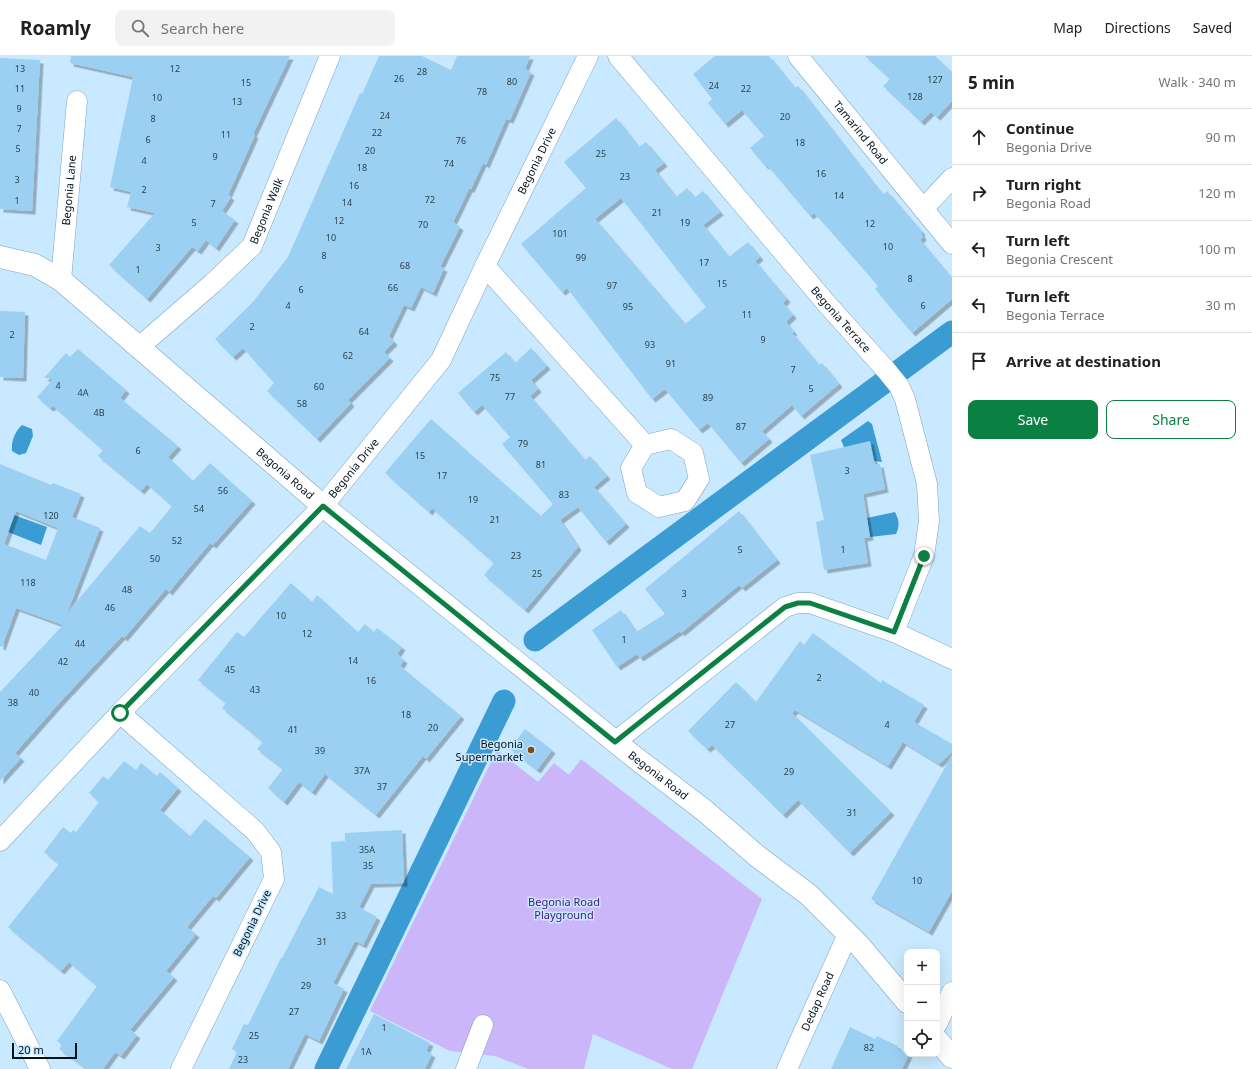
<!DOCTYPE html>
<meta charset="utf-8">
<style>
body{margin:0;font-family:"Noto Sans",sans-serif;background:#f2f2f2;color:#202124}
.controls{position:absolute;right:12px;bottom:12px;display:grid;overflow:hidden;border-radius:8px;box-shadow:0 4px 16px #0002}
.controls button{width:36px;height:36px;display:grid;place-items:center;padding:0;border:0;border-bottom:1px solid #e0e0e0;background:#fff;color:#202124;font:20px sans-serif}
.scale{position:absolute;left:12px;bottom:10px;width:65px;box-sizing:border-box;padding-left:4px;border:2px solid #04121b;border-top:0;font-size:11px;line-height:14px;white-space:nowrap;color:#04121b;-webkit-text-stroke:3px #c8e9ff;paint-order:stroke}
.stop{position:absolute;width:12px;height:12px;margin:-9px;border:3px solid #0b8043;border-radius:50%;background:#fff}
.stop.end{background:#0b8043;border-color:#fff;box-shadow:0 1px 4px #0008}
.list{margin:0;padding:0;list-style:none}
h2{display:flex;justify-content:space-between;align-items:center;height:52px;margin:0;padding:0 16px;font-size:17px}
h2 small{font-size:13px;font-weight:400;color:#757577}
.list li{display:grid;grid-template-columns:26px 1fr auto;gap:12px;align-items:center;box-sizing:border-box;height:56px;padding:0 16px;border-top:1px solid #e0e0e0}
.list b{display:block;font-size:15px;white-space:nowrap}
.list p{margin:0;font-size:13px;white-space:nowrap;color:#757577}
.list em{font-size:13px;font-style:normal;color:#757577}
.actions{display:flex;gap:8px;padding:12px 16px}
.actions a{flex:1;padding:9px 0;border:1px solid #0b8043;border-radius:8px;text-align:center;font-size:14px;color:#0b8043}
.actions .main{background:#0b8043;color:#fff}
.icon{flex:none;width:22px;height:22px;fill:none;stroke:currentColor;stroke-width:2;stroke-linecap:round;stroke-linejoin:round}
.map{position:relative;flex:none;width:952px;height:1013px;overflow:hidden}
header{display:flex;align-items:center;gap:24px;box-sizing:border-box;height:56px;padding:0 20px;background:#fff;border-bottom:1px solid #e0e0e0}
header strong{font-size:19px}
nav{display:flex;gap:22px;margin-inline-start:auto;font-size:14px}
.search{width:280px;height:36px;background:#f2f2f2;display:flex;align-items:center;gap:10px;box-sizing:border-box;padding:0 14px;border-radius:8px;color:#757577;font-size:15px}
main{display:flex}
aside{flex:1;background:#fff}
.map>svg:first-child{display:block}
.green{fill:#cbb6fa}
.water{fill:#3b9bd3}
.lines{fill:none;stroke-linecap:round;stroke-linejoin:round}
.canal{stroke:#3b9bd3;stroke-width:23}
.building{fill:#9cd0f3;fill-rule:evenodd;filter:url(#shadow)}
.minor-casing{stroke:#7ea4be;stroke-width:21}
.tertiary-casing{stroke:#7ea4be;stroke-width:23}
.minor{stroke:#fff;stroke-width:20}
.tertiary{stroke:#fff;stroke-width:22}
.route{stroke:#0b8043;stroke-width:5}
.poi-dot{fill:#854807;stroke:#c8e9ff;stroke-width:1.5}
.labels{text-anchor:middle;stroke-width:3;stroke-linejoin:round;paint-order:stroke}
.number-label{font-size:9px;fill:#2a4251}
.street-label{font-size:11px;fill:#04121b;stroke:#c8e9ff}
.poi-label{font-size:11px;fill:#04121b;stroke:#c8e9ff;text-anchor:end}
.park-label{font-size:11px;fill:#441778;stroke:#c8e9ff}
</style>
<header>
<strong>Roamly</strong>
<div class="search"><svg class="icon" aria-label="search" viewBox="0 0 24 24"><circle cx="10" cy="10" r="6"/><path d="M15 15l6 6"/></svg>Search here</div>
<nav><a>Map</a><a>Directions</a><a>Saved</a></nav>
</header>
<main>
<div class="map">
<svg width="952" height="1013" viewBox="0 0 952 1013">
<defs>
<filter id="shadow"><feDropShadow dx="3.5" dy="3.5" stdDeviation="0" flood-color="#0004"/></filter>
</defs>
<rect width="100%" height="100%" fill="#c8e9ff"/>
<path class="green" d="M 497,694 L 538,726 L 554,707 L 569,719 L 581,703 L 762,843 L 692,1013 L 672,1013 L 593,978 L 584,1013 L 528,1013 L 495,1000 L 450,995 L 370,955 Z"/>
<path class="water" d="M 868,365 L 872,368 L 882,406 L 874,405 L 844,391 L 841,384 Z
M 22,369 L 32,373 L 33,380 L 26,397 L 19,399 L 12,395 C 11,386 15,375 22,369 Z
M 895,456 C 899,464 900,469 896,478 L 870,481 L 867,462 Z
M 14,459 L 47,471 L 41,489 L 8,476 Z"/>
<g class="lines">
<path class="canal" d="M 535,584 L 952,276
M 326,1013 L 504,645"/>
</g>
<path class="building" d="M 71,0 L 290,0 L 253,78 L 255,79 L 228,139 L 231,141 L 222,155 L 235,164 L 216,192 L 206,184 L 198,195 L 192,191 L 147,243 L 109,209 L 155,157 L 127,151 L 131,136 L 110,131 L 133,21 L 70,7 Z
M 379,0 L 422,0 L 451,14 L 457,0 L 530,0 L 525,13 L 531,16 L 510,64 L 506,63 L 486,109 L 483,107 L 471,133 L 469,133 L 453,166 L 460,171 L 440,211 L 444,212 L 433,237 L 421,231 L 411,252 L 404,249 L 389,280 L 394,286 L 384,296 L 390,302 L 348,344 L 351,347 L 317,383 L 267,335 L 274,327 L 243,292 L 233,301 L 215,283 L 252,247 L 288,201 L 360,37 L 362,38 Z
M 715,0 L 769,0 L 795,32 L 798,30 L 883,139 L 887,135 L 922,176 L 921,177 L 923,181 L 920,184 L 952,222 L 952,243 L 912,277 L 875,233 L 878,230 L 826,170 L 814,157 L 810,160 L 767,109 L 765,110 L 750,92 L 764,80 L 742,54 L 725,68 L 708,47 L 712,43 L 693,18 Z
M 865,0 L 935,0 L 952,16 L 952,45 L 937,61 L 931,56 L 921,66 L 883,30 L 890,23 Z
M 0,2 L 40,4 L 32,155 L 0,153 Z
M 616,62 L 639,91 L 646,86 L 664,107 L 655,114 L 676,141 L 687,132 L 694,142 L 703,135 L 720,156 L 703,169 L 729,201 L 748,186 L 760,201 L 755,205 L 787,243 L 783,247 L 793,259 L 786,266 L 794,276 L 792,277 L 819,309 L 822,307 L 839,328 L 801,360 L 792,349 L 762,375 L 769,383 L 741,407 L 708,367 L 699,374 L 665,333 L 652,343 L 567,232 L 562,236 L 521,188 L 586,132 L 564,106 ZM 621,142 L 706,251 L 685,268 L 595,163 Z
M 0,255 L 25,256 L 23,322 L 0,321 Z
M 531,292 L 547,310 L 531,324 L 538,333 L 530,340 L 585,404 L 590,400 L 607,420 L 594,431 L 626,468 L 606,486 L 578,451 L 560,464 L 578,491 L 525,554 L 484,519 L 494,507 L 432,452 L 429,456 L 385,417 L 431,363 L 541,460 L 553,448 L 502,388 L 510,381 L 482,349 L 474,356 L 458,337 L 506,296 L 515,307 Z
M 78,293 L 126,334 L 120,342 L 178,390 L 168,401 L 193,425 L 210,407 L 252,445 L 213,489 L 210,487 L 169,536 L 166,533 L 124,582 L 122,580 L 61,645 L 15,697 L 21,702 L 0,725 L 0,636 L 63,569 L 16,552 L 2,591 L 0,590 L 0,408 L 51,429 L 53,427 L 81,438 L 72,461 L 100,472 L 67,557 L 140,470 L 150,477 L 172,450 L 147,428 L 141,435 L 98,400 L 103,394 L 53,350 L 50,352 L 37,341 L 53,323 L 44,322 L 66,297 L 70,301 ZM 16,455 L 58,472 L 46,504 L 4,488 Z
M 870,385 L 875,409 L 880,408 L 885,433 L 863,438 L 870,481 L 864,482 L 868,507 L 824,514 L 816,466 L 824,464 L 810,399 Z
M 739,455 L 777,504 L 742,532 L 739,529 L 681,577 L 680,575 L 640,602 L 637,598 L 617,611 L 592,574 L 621,554 L 636,576 L 665,558 L 645,533 Z
M 291,527 L 312,546 L 317,539 L 358,576 L 365,568 L 374,576 L 377,572 L 402,591 L 397,598 L 404,604 L 400,610 L 461,660 L 426,703 L 423,700 L 376,759 L 325,718 L 312,736 L 299,726 L 284,746 L 268,732 L 283,713 L 257,693 L 263,686 L 222,652 L 226,647 L 198,624 L 237,576 L 244,581 Z
M 813,577 L 881,627 L 882,624 L 924,649 L 914,666 L 952,688 L 952,696 L 939,708 L 903,686 L 888,710 L 795,654 L 792,657 L 891,756 L 850,797 L 798,744 L 783,759 L 712,689 L 707,693 L 688,675 L 736,626 L 756,646 L 800,585 L 804,589 Z
M 525,673 L 552,694 L 537,714 L 510,693 Z
M 952,699 L 952,835 L 929,876 L 871,843 Z
M 124,705 L 136,714 L 141,707 L 157,720 L 160,716 L 178,732 L 160,754 L 190,780 L 205,763 L 250,801 L 216,842 L 213,840 L 187,871 L 196,878 L 166,915 L 174,921 L 130,974 L 137,979 L 121,1000 L 115,996 L 103,1013 L 87,1013 L 59,993 L 62,989 L 57,985 L 97,930 L 69,906 L 61,915 L 8,871 L 59,808 L 44,796 L 63,771 L 71,777 L 73,774 L 76,776 L 99,746 L 89,737 L 103,720 L 108,724 Z
M 402,774 L 404,827 L 371,828 L 359,851 L 377,861 L 363,889 L 355,885 L 333,927 L 344,933 L 319,985 L 305,978 L 288,1013 L 229,1013 L 237,996 L 232,993 L 244,968 L 248,969 L 281,902 L 282,902 L 319,831 L 333,838 L 331,786 L 345,785 L 345,777 Z
M 374,958 L 430,987 L 426,995 L 432,998 L 425,1013 L 346,1013 Z
M 850,971 L 875,983 L 877,980 L 898,990 L 897,993 L 909,998 L 902,1013 L 831,1013 Z"/>
<g class="lines">
<g class="minor-casing">
<g id="minor">
<path id="s1" d="M 618,0 L 826,247 L 886,314 L 899,330 L 905,343 L 927,428 L 929,465 L 924,500 L 894,576"/>
<path id="s2" d="M 798,0 L 952,188"/>
<path d="M 923,153 L 952,122"/>
<path d="M 485,210 L 645,389"/>
<path id="s3" d="M 61,224 L 77,45"/>
<path id="s4" d="M 138,292 L 213,227 L 252,190 L 330,0"/>
<path d="M 671,383 L 693,397 L 699,423 L 685,445 L 659,451 L 637,437 L 631,412 L 645,389 Z"/>
<path d="M 120,657 L 255,775 L 271,796 L 274,823 L 181,1013"/>
<path d="M 615,686 L 785,551 L 798,547 L 810,547 L 894,576 L 952,603"/>
<path id="s5" d="M 0,785 L 120,657 L 323,450 L 441,304 L 485,210 L 588,0"/>
<path d="M 0,934 L 40,1013"/>
<path d="M 937,968 L 952,936"/>
<path d="M 466,1013 L 483,969"/>
<path id="s6" d="M 787,1013 L 848,878"/>
</g>
</g>
<g class="tertiary-casing">
<g id="tertiary">
<path id="s7" d="M 0,201 L 35,209 L 61,224 L 323,450 L 633,700 L 705,755 L 757,800 L 809,839 L 858,888 L 907,946"/>
<path d="M 937,984 L 952,1001"/>
</g>
</g>
<use href="#minor" class="minor"/>
<use href="#tertiary" class="tertiary"/>
</g>
<g class="lines">
<path class="route" d="M 120,657 L 323,450 L 615,686 L 785,551 L 798,547 L 810,547 L 894,576 L 924,500"/>
</g>
<circle class="poi-dot" cx="531" cy="694" r="4"/>
<g class="labels">
<g class="number-label">
<text x="20" y="16">13</text>
<text x="175" y="16">12</text>
<text x="422" y="19">28</text>
<text x="399" y="26">26</text>
<text x="935" y="27">127</text>
<text x="512" y="29">80</text>
<text x="246" y="30">15</text>
<text x="714" y="33">24</text>
<text x="20" y="36">11</text>
<text x="746" y="36">22</text>
<text x="482" y="39">78</text>
<text x="915" y="44">128</text>
<text x="157" y="45">10</text>
<text x="237" y="49">13</text>
<text x="19" y="56">9</text>
<text x="385" y="63">24</text>
<text x="785" y="64">20</text>
<text x="153" y="66">8</text>
<text x="19" y="76">7</text>
<text x="377" y="80">22</text>
<text x="226" y="82">11</text>
<text x="148" y="87">6</text>
<text x="461" y="88">76</text>
<text x="800" y="90">18</text>
<text x="18" y="96">5</text>
<text x="370" y="98">20</text>
<text x="601" y="101">25</text>
<text x="215" y="104">9</text>
<text x="144" y="108">4</text>
<text x="449" y="111">74</text>
<text x="362" y="115">18</text>
<text x="821" y="121">16</text>
<text x="625" y="124">23</text>
<text x="17" y="127">3</text>
<text x="354" y="133">16</text>
<text x="144" y="137">2</text>
<text x="839" y="143">14</text>
<text x="430" y="147">72</text>
<text x="17" y="148">1</text>
<text x="347" y="150">14</text>
<text x="213" y="151">7</text>
<text x="657" y="160">21</text>
<text x="339" y="168">12</text>
<text x="194" y="170">5</text>
<text x="685" y="170">19</text>
<text x="870" y="171">12</text>
<text x="423" y="172">70</text>
<text x="560" y="181">101</text>
<text x="331" y="185">10</text>
<text x="888" y="194">10</text>
<text x="158" y="195">3</text>
<text x="324" y="203">8</text>
<text x="581" y="205">99</text>
<text x="704" y="210">17</text>
<text x="405" y="213">68</text>
<text x="138" y="217">1</text>
<text x="910" y="226">8</text>
<text x="722" y="231">15</text>
<text x="612" y="233">97</text>
<text x="393" y="235">66</text>
<text x="301" y="237">6</text>
<text x="288" y="253">4</text>
<text x="923" y="253">6</text>
<text x="628" y="254">95</text>
<text x="747" y="262">11</text>
<text x="252" y="274">2</text>
<text x="364" y="279">64</text>
<text x="12" y="282">2</text>
<text x="763" y="287">9</text>
<text x="650" y="292">93</text>
<text x="348" y="303">62</text>
<text x="671" y="311">91</text>
<text x="793" y="317">7</text>
<text x="495" y="325">75</text>
<text x="58" y="333">4</text>
<text x="319" y="334">60</text>
<text x="811" y="336">5</text>
<text x="83" y="340">4A</text>
<text x="510" y="344">77</text>
<text x="708" y="345">89</text>
<text x="302" y="351">58</text>
<text x="99" y="360">4B</text>
<text x="741" y="374">87</text>
<text x="523" y="391">79</text>
<text x="138" y="398">6</text>
<text x="420" y="403">15</text>
<text x="541" y="412">81</text>
<text x="847" y="418">3</text>
<text x="442" y="423">17</text>
<text x="223" y="438">56</text>
<text x="564" y="442">83</text>
<text x="473" y="447">19</text>
<text x="199" y="456">54</text>
<text x="51" y="463">120</text>
<text x="495" y="467">21</text>
<text x="177" y="488">52</text>
<text x="740" y="497">5</text>
<text x="843" y="497">1</text>
<text x="516" y="503">23</text>
<text x="155" y="506">50</text>
<text x="537" y="521">25</text>
<text x="28" y="530">118</text>
<text x="127" y="537">48</text>
<text x="684" y="541">3</text>
<text x="110" y="555">46</text>
<text x="281" y="563">10</text>
<text x="307" y="581">12</text>
<text x="624" y="587">1</text>
<text x="80" y="591">44</text>
<text x="353" y="608">14</text>
<text x="63" y="609">42</text>
<text x="230" y="617">45</text>
<text x="819" y="625">2</text>
<text x="371" y="628">16</text>
<text x="255" y="637">43</text>
<text x="34" y="640">40</text>
<text x="13" y="650">38</text>
<text x="406" y="662">18</text>
<text x="730" y="672">27</text>
<text x="887" y="672">4</text>
<text x="433" y="675">20</text>
<text x="293" y="677">41</text>
<text x="320" y="698">39</text>
<text x="362" y="718">37A</text>
<text x="789" y="719">29</text>
<text x="382" y="734">37</text>
<text x="852" y="760">31</text>
<text x="367" y="797">35A</text>
<text x="368" y="813">35</text>
<text x="917" y="828">10</text>
<text x="341" y="863">33</text>
<text x="322" y="889">31</text>
<text x="306" y="933">29</text>
<text x="294" y="959">27</text>
<text x="384" y="975">1</text>
<text x="254" y="983">25</text>
<text x="869" y="995">82</text>
<text x="366" y="999">1A</text>
<text x="243" y="1007">23</text>
</g>
<g class="street-label">
<text dy="4" stroke="none"><textPath href="#s2" startOffset="99">Tamarind Road</textPath></text>
<text dy="4" stroke="none"><textPath href="#s5" startOffset="874">Begonia Drive</textPath></text>
<text dy="4" stroke="none"><textPath href="#s3" startOffset="90">Begonia Lane</textPath></text>
<text dy="4" stroke="none"><textPath href="#s4" startOffset="191">Begonia Walk</textPath></text>
<text dy="4" stroke="none"><textPath href="#s1" startOffset="345">Begonia Terrace</textPath></text>
<text dy="4" stroke="none"><textPath href="#s5" startOffset="514">Begonia Drive</textPath></text>
<text dy="4" stroke="none"><textPath href="#s7" startOffset="362">Begonia Road</textPath></text>
<text dy="4" stroke="none"><textPath href="#s7" startOffset="842">Begonia Road</textPath></text>
<text transform="translate(252 867) rotate(-64)" y="4">Begonia Drive</text>
<text dy="4" stroke="none"><textPath href="#s6" startOffset="74">Dedap Road</textPath></text>
</g>
<g class="poi-label">
<text x="523" y="692">Begonia<tspan x="523" dy="13">Supermarket</tspan></text>
</g>
<g class="park-label">
<text x="564" y="850">Begonia Road<tspan x="564" dy="13">Playground</tspan></text>
</g>
</g>
</svg>
<div class="controls">
<button>+</button>
<button>−</button>
<button><svg class="icon" aria-label="locate" viewBox="0 0 24 24"><circle cx="12" cy="12" r="6"/><path d="M12 2v4M12 18v4M2 12h4M18 12h4"/></svg></button>
</div>
<div class="scale">20 m</div>
<div class="stop" style="left:120px;top:657px"></div>
<div class="stop end" style="left:924px;top:500px"></div>
</div>
<aside>
<h2>5 min<small>Walk · 340 m</small></h2>
<ul class="list">
<li><svg class="icon" aria-label="ahead" viewBox="0 0 24 24"><path d="M12 20V5M6 11l6-6 6 6"/></svg><div><b>Continue</b><p>Begonia Drive</p></div><em>90 m</em></li>
<li><svg class="icon" aria-label="right" viewBox="0 0 24 24"><path d="M7 20v-9h11M14 6l5 5-5 5"/></svg><div><b>Turn right</b><p>Begonia Road</p></div><em>120 m</em></li>
<li><svg class="icon" aria-label="left" viewBox="0 0 24 24"><path d="M17 20v-9H6M10 6l-5 5 5 5"/></svg><div><b>Turn left</b><p>Begonia Crescent</p></div><em>100 m</em></li>
<li><svg class="icon" aria-label="left" viewBox="0 0 24 24"><path d="M17 20v-9H6M10 6l-5 5 5 5"/></svg><div><b>Turn left</b><p>Begonia Terrace</p></div><em>30 m</em></li>
<li><svg class="icon" aria-label="arrive" viewBox="0 0 24 24"><path d="M6 21V4h12l-3 4 3 4H6"/></svg><div><b>Arrive at destination</b></div></li>
</ul>
<div class="actions"><a class="main">Save</a><a>Share</a></div>
</aside>
</main>
